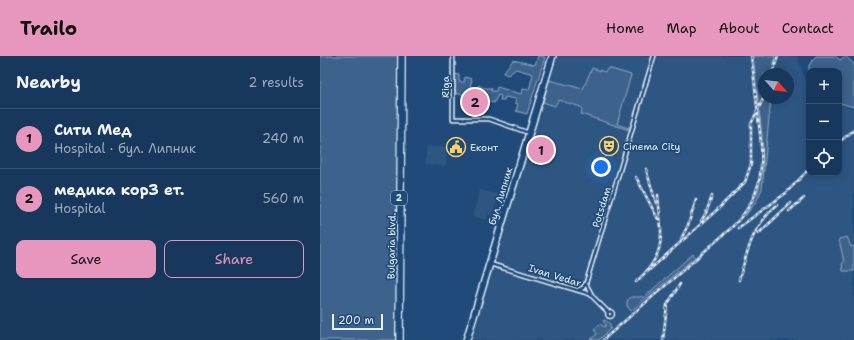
<!DOCTYPE html>
<meta charset="utf-8">
<style>
body{margin:0;font-family:"Shantell Sans",sans-serif;background:#244365;color:#f1f3f6}
.controls{position:absolute;right:12px;top:12px;display:grid;overflow:hidden;border-radius:8px;box-shadow:0 2px 10px #0003}
.controls button{width:36px;height:36px;display:grid;place-items:center;padding:0;border:0;border-bottom:1px solid #365272;background:#17385c;color:#f1f3f6;font:20px sans-serif}
.compass{position:absolute;left:438px;top:12px;width:36px;height:36px;border-radius:50%;background:#17385c;box-shadow:0 2px 10px #0003;rotate:117deg}
.scale{position:absolute;left:12px;bottom:10px;width:51px;box-sizing:border-box;padding-left:4px;border:2px solid #e8f1f8;border-top:0;font-size:11px;line-height:14px;white-space:nowrap;color:#e8f1f8;-webkit-text-stroke:3px #1f4a7a;paint-order:stroke}
.you{position:absolute;left:281px;top:111px;width:14px;height:14px;margin:-10px;border:3px solid #fff;border-radius:50%;background:#1a73e8;box-shadow:0 0 0 6px #1a73e833}
.badge{display:grid;place-items:center;width:26px;height:26px;border-radius:50%;background:#e797bd;color:#111;font-size:13px;font-weight:700}
.pin{position:absolute;translate:-50% -50%;border:2px solid #fff;box-shadow:0 1px 4px #0006}
.list{margin:0;padding:0;list-style:none}
h2{display:flex;justify-content:space-between;align-items:center;height:52px;margin:0;padding:0 16px;font-size:17px}
h2 small{font-size:13px;font-weight:400;color:#9eacbb}
.list li{display:grid;grid-template-columns:26px 1fr auto;gap:12px;align-items:center;box-sizing:border-box;height:60px;padding:0 16px;border-top:1px solid #365272}
.list b{display:block;font-size:15px;white-space:nowrap}
.list p{margin:0;font-size:13px;white-space:nowrap;color:#9eacbb}
.list em{font-size:13px;font-style:normal;color:#9eacbb}
.actions{display:flex;gap:8px;padding:12px 16px}
.actions a{flex:1;padding:9px 0;border:1px solid #e797bd;border-radius:8px;text-align:center;font-size:14px;color:#e797bd}
.actions .main{background:#e797bd;color:#111}
.icon{flex:none;width:22px;height:22px;fill:none;stroke:currentColor;stroke-width:2;stroke-linecap:round;stroke-linejoin:round}
.map{position:relative;flex:none;width:534px;height:284px;overflow:hidden}
header{display:flex;align-items:center;gap:24px;box-sizing:border-box;height:56px;padding:0 20px;background:#e797bd;color:#111}
header strong{font-size:19px}
nav{display:flex;gap:22px;margin-inline-start:auto;font-size:14px}
main{display:flex}
aside{flex:1;background:#17385c}
.map>svg:first-child{display:block}
.built{fill:#2e5683;fill-rule:evenodd}
.green{fill:#3c628c;stroke:#92aac2}
.lines{fill:none;stroke-linecap:round;stroke-linejoin:round}
.secondary-casing{stroke:#e8f1f8;stroke-width:5.5}
.primary-casing{stroke:#e8f1f8;stroke-width:6}
.highway-casing{stroke:#e8f1f8;stroke-width:6}
.secondary{stroke:#1f4a7a;stroke-width:2.5}
.primary{stroke:#1f4a7a;stroke-width:3}
.highway{stroke:#1f4a7a;stroke-width:3.5}
.rail-casing{stroke:#e8f1f8;stroke-width:2.5}
.rail{stroke:#1f4a7a;stroke-width:1;stroke-dasharray:3;stroke-linecap:butt}
.labels{text-anchor:middle;stroke-width:3.5;stroke-linejoin:round;paint-order:stroke}
.shield{fill:#1f4a7a;stroke:#acbfd2;stroke-width:1}
.shield-label{font-size:9px;font-weight:bold;fill:#e8f1f8}
.street-label{font-size:10px;fill:#e8f1f8;stroke:#1f4a7a}
.poi-label{font-size:10px;fill:#e8f1f8;stroke:#1f4a7a;text-anchor:start}
</style>
<header>
<strong>Trailo</strong>
<nav><a>Home</a><a>Map</a><a>About</a><a>Contact</a></nav>
</header>
<main>
<aside>
<h2>Nearby<small>2 results</small></h2>
<ul class="list">
<li><span class="badge">1</span><div><b>Сити Мед</b><p>Hospital · бул. Липник</p></div><em>240 m</em></li>
<li><span class="badge">2</span><div><b>медика кор3 ет.</b><p>Hospital</p></div><em>560 m</em></li>
</ul>
<div class="actions"><a class="main">Save</a><a>Share</a></div>
</aside>
<div class="map">
<svg width="534" height="284" viewBox="0 0 534 284">
<rect width="100%" height="100%" fill="#1f4a7a"/>
<filter id="ink" filterUnits="userSpaceOnUse"><feTurbulence type="fractalNoise" baseFrequency=".025" numOctaves="2"/><feDisplacementMap in="SourceGraphic" scale="8" xChannelSelector="R" yChannelSelector="G"/><feConvolveMatrix kernelMatrix="1 2 1 2 8 2 1 2 1" color-interpolation-filters="sRGB"/></filter>
<g filter="url(#ink)">
<path class="built" d="M 232,0 L 477,0 L 485,23 L 489,27 L 489,117 L 519,117 L 519,49 L 534,53 L 534,284 L 146,284 ZM 444,18 L 468,18 L 468,42 L 444,42 Z
M 106,91 L 127,91 L 126,110 L 106,108 Z
M 160,134 L 178,138 L 178,141 L 172,160 L 168,159 L 167,164 L 152,160 Z"/>
<path class="green" d="M 0,0 L 78,0 L 77,284 L 0,284 Z
M 218,0 L 225,1 L 207,58 L 196,55 L 198,48 L 195,47 L 196,43 L 185,41 L 184,44 L 180,44 L 181,40 L 178,39 L 174,47 L 150,41 L 143,50 L 143,39 L 135,37 L 135,18 L 139,19 L 139,26 L 144,26 L 145,21 L 152,23 L 150,31 L 157,32 L 159,29 L 164,32 L 172,32 L 171,35 L 176,35 L 177,31 L 201,38 L 203,33 L 209,34 L 213,18 L 196,13 L 188,19 L 183,17 L 193,4 L 215,9 Z
M 433,0 L 455,0 L 453,18 L 444,18 L 444,42 L 451,42 L 442,133 L 436,146 L 425,160 L 438,136 L 443,113 L 442,79 Z
M 496,0 L 515,0 L 520,4 L 525,0 L 534,8 L 534,51 L 519,47 L 519,15 L 489,15 L 489,19 L 489,9 Z
M 272,12 L 285,16 L 288,12 L 311,19 L 297,68 L 308,72 L 309,70 L 309,74 L 261,58 L 262,54 L 261,51 L 238,44 L 235,50 L 223,46 L 229,24 L 263,33 Z
M 527,181 L 531,191 L 534,190 L 534,215 L 523,215 L 522,208 L 524,206 L 519,183 Z
M 373,198 L 375,201 L 311,255 L 307,250 L 307,245 L 311,241 L 324,241 Z
M 285,264 L 291,269 L 289,270 L 291,272 L 279,284 L 270,284 L 277,278 L 274,273 L 280,268 L 284,271 L 286,269 L 283,265 Z"/>
<g class="lines">
<g class="secondary-casing">
<path id="secondary" d="M 133,0 L 133,63 L 169,63 L 209,77
M 170,208 L 270,238 L 288,256
M 266,228 L 272,239
M 258,234 L 263,232 L 266,227 L 334,0
M287.5 258a2.5 2.5 0 1 1 5 0a2.5 2.5 0 1 1-5 0Z"/>
</g>
<g class="primary-casing">
<path id="primary" d="M 145,284 L 231,0
M 148,284 L 234,0"/>
</g>
<g class="highway-casing">
<path id="highway" d="M 78,284 L 80,0
M 81,284 L 83,0"/>
</g>
<use href="#secondary" class="secondary"/>
<use href="#primary" class="primary"/>
<use href="#highway" class="highway"/>
<g class="rail-casing">
<path id="rail" d="M 452,18 L 458,0
M 519,86 L 534,74
M 326,113 L 336,147
M 316,121 L 338,163
M 469,155 L 484,142
M 381,165 L 386,157 L 392,140
M 418,172 L 466,137 L 489,113
M 438,178 L 471,147
M 361,183 L 368,169 L 376,144
M 326,217 L 399,152 L 425,126 L 431,108 L 431,68 L 444,41
M 419,224 C 428,193 432,171 457,149
M 316,226 C 349,196 341,178 338,139
M 283,284 L 410,173 C 446,139 444,106 438,61 C 436,40 434,20 431,0
M 343,284 L 347,249 L 360,228"/>
</g>
<use href="#rail" class="rail"/>
</g>
</g>
<defs>
<g id="theatre-ring" transform="scale(1)"><circle r="9.5" fill="#1f4a7a" stroke="#ffd166" stroke-width="1.5"/><path d="M-5-5.5Q0-4 5-5.5V0Q5 5 0 6Q-5 5-5 0ZM-3.3-2.5H-1v1.5H-3.3ZM1-2.5H3.3v1.5H1ZM-2.8 1Q0 5.5 2.8 1Z" fill="#ffd166"/></g>
<g id="civic-ring" transform="scale(1)"><circle r="9.5" fill="#1f4a7a" stroke="#ffd166" stroke-width="1.5"/><path d="M-.6-6.5H3V-4.5H.6V-3L4-1V1h2V6H-6V1h2V-1L-.6-3ZM-1.2 2.5V6h2.4V2.5Z" fill="#ffd166"/></g>
</defs>
<g fill-rule="evenodd">
<use href="#theatre-ring" x="289" y="90"/>
<use href="#civic-ring" x="136" y="91"/>
</g>
<g class="labels">
<rect class="shield" x="71" y="135" width="16" height="14" rx="3"/>
<g class="shield-label">
<text x="79" y="145">2</text>
</g>
<g class="street-label">
<text transform="translate(125 31) rotate(-90)" y="4">Riga</text>
<text transform="translate(180 140) rotate(-73)" y="4">бул. Липник</text>
<text transform="translate(281 151) rotate(-73)" y="4">Potsdam</text>
<text transform="translate(71 190) rotate(-89)" y="4">Bulgaria blvd.</text>
<text transform="translate(235 219) rotate(17)" y="4">Ivan Vedar</text>
</g>
<g class="poi-label">
<text x="303" y="94">Cinema City</text>
<text x="150" y="95">Еконт</text>
</g>
</g>
</svg>
<div class="controls">
<button>+</button>
<button>−</button>
<button><svg class="icon" aria-label="locate" viewBox="0 0 24 24"><circle cx="12" cy="12" r="6"/><path d="M12 2v4M12 18v4M2 12h4M18 12h4"/></svg></button>
</div>
<svg class="compass" viewBox="-18 -18 36 36"><path d="M0-13l5 13h-10z" fill="#e53935"/><path d="M0 13l5-13h-10z" fill="#9eacbb"/></svg>
<div class="scale">200 m</div>
<div class="you"></div>
<div class="pin badge" style="left:221px;top:94px">1</div>
<div class="pin badge" style="left:155px;top:46px">2</div>
</div>
</main>
